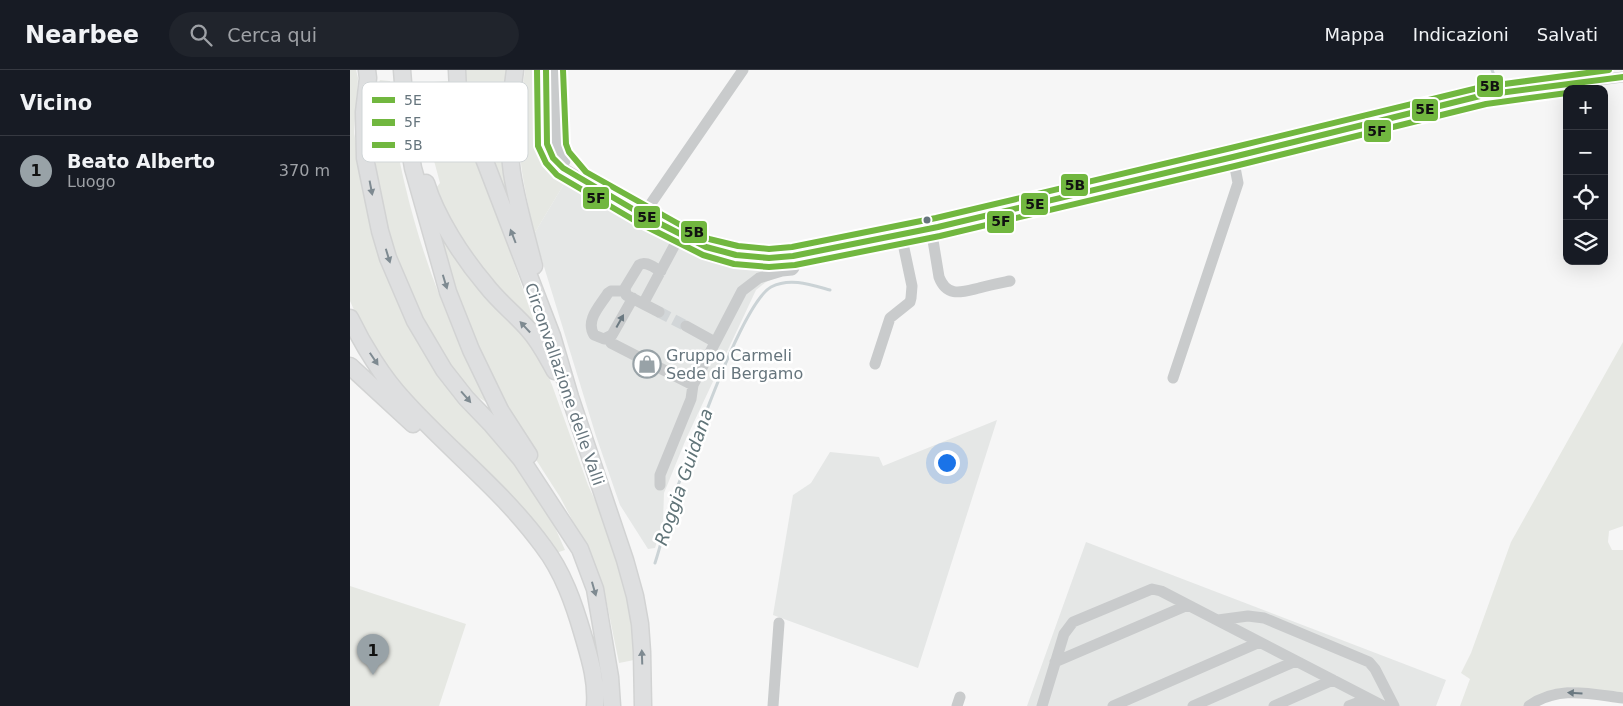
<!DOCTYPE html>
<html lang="it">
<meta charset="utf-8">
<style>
body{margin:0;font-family:"DejaVu Sans",sans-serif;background:#20242c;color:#f1f3f6}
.controls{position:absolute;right:15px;top:15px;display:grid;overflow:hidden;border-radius:10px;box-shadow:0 5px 20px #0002}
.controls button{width:45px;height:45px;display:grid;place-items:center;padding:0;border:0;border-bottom:1px solid #363941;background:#171b24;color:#f1f3f6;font:25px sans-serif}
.you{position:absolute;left:596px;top:392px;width:18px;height:18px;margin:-12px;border:4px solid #fff;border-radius:50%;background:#1a73e8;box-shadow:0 0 0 8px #1a73e833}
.badge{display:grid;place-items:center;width:32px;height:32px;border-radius:50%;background:#98a2a7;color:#111;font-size:16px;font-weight:700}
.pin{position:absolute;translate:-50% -41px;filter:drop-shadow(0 1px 2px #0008)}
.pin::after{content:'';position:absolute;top:26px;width:18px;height:15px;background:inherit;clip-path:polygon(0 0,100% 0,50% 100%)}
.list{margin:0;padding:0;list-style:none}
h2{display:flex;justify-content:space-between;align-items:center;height:65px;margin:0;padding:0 20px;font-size:21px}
h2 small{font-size:16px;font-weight:400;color:#9ea1a6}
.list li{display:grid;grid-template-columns:32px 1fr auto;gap:15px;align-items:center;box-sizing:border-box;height:70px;padding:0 20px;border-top:1px solid #363941}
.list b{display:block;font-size:19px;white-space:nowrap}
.list p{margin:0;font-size:16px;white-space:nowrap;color:#9ea1a6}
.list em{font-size:16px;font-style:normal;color:#9ea1a6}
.icon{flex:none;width:28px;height:28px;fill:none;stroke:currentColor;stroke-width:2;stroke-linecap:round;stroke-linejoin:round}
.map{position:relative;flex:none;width:1273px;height:636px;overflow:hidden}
header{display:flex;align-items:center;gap:30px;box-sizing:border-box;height:70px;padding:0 25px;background:#171b24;border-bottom:1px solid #363941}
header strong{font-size:24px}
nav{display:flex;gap:28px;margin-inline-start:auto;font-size:18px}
.search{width:350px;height:45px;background:#20242c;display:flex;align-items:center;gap:12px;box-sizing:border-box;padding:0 18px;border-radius:28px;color:#9ea1a6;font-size:19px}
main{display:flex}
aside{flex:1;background:#171b24}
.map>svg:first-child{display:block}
.built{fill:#e5e7e6}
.green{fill:#e6e8e3}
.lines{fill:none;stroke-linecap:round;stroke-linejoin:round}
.stream{stroke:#cbd3d6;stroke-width:3}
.minor-tunnel{stroke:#d2d6d8;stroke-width:11;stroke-dasharray:11 5.5;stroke-linecap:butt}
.highway-casing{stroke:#d2d3d3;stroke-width:19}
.minor{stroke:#c9cbcc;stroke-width:11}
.highway{stroke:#dedfe0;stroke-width:16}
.bus-1-casing{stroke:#fff;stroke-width:10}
.bus-2-casing{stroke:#fff;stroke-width:10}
.bus-3-casing{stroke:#fff;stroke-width:10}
.bus-1{stroke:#71b73f;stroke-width:6}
.bus-2{stroke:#71b73f;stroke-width:6}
.bus-3{stroke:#71b73f;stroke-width:6}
.oneway{fill:#7e8a91}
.oneway2{fill:#6b7981}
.bus-dot{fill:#66757d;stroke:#fff;stroke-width:2}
.labels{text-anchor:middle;stroke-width:5;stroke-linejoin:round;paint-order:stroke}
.poi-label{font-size:16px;fill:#66757d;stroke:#fff;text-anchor:start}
.street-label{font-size:16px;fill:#66757d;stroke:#fff}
.water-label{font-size:18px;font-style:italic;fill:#607478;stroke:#fff}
.key{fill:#fff;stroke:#d1d6d8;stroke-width:1}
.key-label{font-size:14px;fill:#66757d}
.line-badge{stroke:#fff;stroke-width:2}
.pale-badge-label{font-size:14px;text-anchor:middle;font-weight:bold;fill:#111}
</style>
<header>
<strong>Nearbee</strong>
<div class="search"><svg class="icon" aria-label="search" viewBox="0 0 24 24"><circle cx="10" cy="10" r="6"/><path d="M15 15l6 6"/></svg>Cerca qui</div>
<nav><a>Mappa</a><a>Indicazioni</a><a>Salvati</a></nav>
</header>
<main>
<aside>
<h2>Vicino<small></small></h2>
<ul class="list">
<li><span class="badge">1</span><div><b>Beato Alberto</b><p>Luogo</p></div><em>370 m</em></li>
</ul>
</aside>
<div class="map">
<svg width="1273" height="636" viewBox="0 0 1273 636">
<rect width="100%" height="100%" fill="#f6f6f6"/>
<path class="built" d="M 217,109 L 314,166 L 373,192 L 397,197 L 431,197 L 432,205 L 416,212 L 406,220 L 336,369 L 314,423 L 313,452 L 305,478 L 298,479 L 270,435 L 246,366 L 184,164 Z
M 647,350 L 568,598 L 423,545 L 443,425 L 461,413 L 480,382 L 529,387 L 533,396 Z
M 736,472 L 1096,610 L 1086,636 L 677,636 Z"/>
<path class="green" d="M 0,0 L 6,0 L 8,8 L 4,62 L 21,163 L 51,238 L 78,290 L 117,341 L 153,379 L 185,422 L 203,453 L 215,480 L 203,484 L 59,330 L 19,273 L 0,231 Z
M 114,0 L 162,0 L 168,164 L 117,26 L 114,13 Z
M 175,0 L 189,0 L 190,77 C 195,96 201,99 217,109 L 184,164 C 178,132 169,98 169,65 C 169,44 172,21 175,0 Z
M 30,10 L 40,11 C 47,31 45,42 46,63 C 47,80 51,98 55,115 C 73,192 103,265 139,334 C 133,330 126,326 121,321 C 108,309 98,292 90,278 C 52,215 28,146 24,73 C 23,52 22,30 30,10 Z
M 101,11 L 186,257 L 138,214 L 82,123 L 90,113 L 78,68 L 66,57 L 64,13 Z
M 79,132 L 184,272 L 202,315 L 238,415 L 267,478 L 279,520 L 289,589 L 269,593 L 256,529 L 236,476 L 210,427 L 174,371 L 116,260 Z
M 1273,272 L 1273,456 L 1259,461 L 1258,472 L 1262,480 L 1273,480 L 1273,625 L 1222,617 L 1201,620 L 1174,636 L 1110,636 L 1120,609 L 1111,603 L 1121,583 L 1161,472 Z
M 0,516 L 116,554 L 89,636 L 0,636 Z"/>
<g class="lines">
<path class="stream" d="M 1142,0 L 1150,20
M 305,493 C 312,472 316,451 323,431 C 328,413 336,395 343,377 C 355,345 395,232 421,217 C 440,207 462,215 480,220"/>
<path class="minor-tunnel" d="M 309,242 L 336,256"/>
<g class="highway-casing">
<path id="highway" d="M 17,0 L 18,8 L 14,42 L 15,88 L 30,161 L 38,188 L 65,251 L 94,300 L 116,328 L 142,355 L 171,389 L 230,479 L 245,519 L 260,607 L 262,636
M 52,0 L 57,63 L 63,98 L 98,222 L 121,280 L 150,340 L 179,385
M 107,0 L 108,21 L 202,266 L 220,327 L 275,490 L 285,526 L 290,554 L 292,582 L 293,636
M 165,0 C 160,34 157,69 162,103 C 167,134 176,165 184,196
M 76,113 C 86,147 113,188 136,215 C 148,231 165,244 178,259 C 190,272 197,287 205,301
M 0,248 C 13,275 33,308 54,330 C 99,380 153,421 193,476 C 213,502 224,534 233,565 C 240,589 247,611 245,636
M 0,296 L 63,354"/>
</g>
<path class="minor" d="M 196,0 L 197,74 L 203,88 L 213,98 L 293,145 L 356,177 L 386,185 L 419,188 L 443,186 L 588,157 L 883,87 L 1134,25 L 1273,7
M 204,0 L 207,76 L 208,82 L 215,91
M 293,145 L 393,0
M 581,158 L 589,207 C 597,228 612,222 629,218 C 639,215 650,213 660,211
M 274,221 L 261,221 L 258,223 C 250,236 235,250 244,265 L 254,269 L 262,265 L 283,228
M 293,234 L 330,165
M 309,242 L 276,225 L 275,218 L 289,195 C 296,190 304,198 311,201
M 336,256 L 365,272
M 258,268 L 261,273 L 343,315 L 392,221 L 409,208 L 432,201 L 442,200 L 444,198 L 443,186
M 525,294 L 540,248 L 560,232 L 561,228 L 562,216 L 551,164
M 823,308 L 888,113 L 883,87
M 310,415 L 310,405 L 341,329 L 343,315
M 868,550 L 898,546 L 914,548 L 1019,592 L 1025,599 L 1044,636
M 705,592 L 838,535
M 423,636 L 429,553
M 607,636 L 610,627
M 692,636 L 714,564 L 723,552 L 802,519 L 811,521 L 1033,636
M 763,636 L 910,572
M 843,636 L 946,591
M 924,636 L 983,610
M 999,636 L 1007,633 L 1021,630
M 1179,636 C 1208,615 1240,624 1273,628"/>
<use href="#highway" class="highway"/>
<g class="bus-1-casing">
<path id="bus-1" d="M 196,0 L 197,74 L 203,88 L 213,98 L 293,145 L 356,177 L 386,185 L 419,188 L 443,186 L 588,157 L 883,87 L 1134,25 L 1273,7"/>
</g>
<g class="bus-2-casing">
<path id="bus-2" d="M 187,0 L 188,76 L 196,93 L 207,105 L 289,153 L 353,185 L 384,194 L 419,197 L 445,195 L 590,166 L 885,96 L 1136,34 L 1217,23"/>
</g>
<g class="bus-3-casing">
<path id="bus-3" d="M 213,0 L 216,74 L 219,82 L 236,102 L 334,157 L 359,169 L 388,176 L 419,179 L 442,177 L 586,148 L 881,78 L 1132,17 L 1259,0"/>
</g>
<use href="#bus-1" class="bus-1"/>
<use href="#bus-2" class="bus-2"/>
<use href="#bus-3" class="bus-3"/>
</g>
<defs><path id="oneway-solid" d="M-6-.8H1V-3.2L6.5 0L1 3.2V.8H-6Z" transform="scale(1.25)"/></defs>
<g class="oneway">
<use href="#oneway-solid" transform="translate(21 118) rotate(79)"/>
<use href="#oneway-solid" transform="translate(163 166) rotate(-111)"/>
<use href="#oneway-solid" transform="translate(38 186) rotate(73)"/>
<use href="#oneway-solid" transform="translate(95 212) rotate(73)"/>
<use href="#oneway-solid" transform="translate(175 257) rotate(-133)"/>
<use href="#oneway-solid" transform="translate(24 289) rotate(56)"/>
<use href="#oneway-solid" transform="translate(116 327) rotate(49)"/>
<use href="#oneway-solid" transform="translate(244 519) rotate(74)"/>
<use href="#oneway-solid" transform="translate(292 587) rotate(-92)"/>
</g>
<g class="oneway2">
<use href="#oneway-solid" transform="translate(270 251) rotate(-61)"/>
<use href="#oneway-solid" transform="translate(1225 623) rotate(-176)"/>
</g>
<defs>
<g id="shop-ring" transform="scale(1.4375)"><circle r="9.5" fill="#fff" stroke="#98a2a7" stroke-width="1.5"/><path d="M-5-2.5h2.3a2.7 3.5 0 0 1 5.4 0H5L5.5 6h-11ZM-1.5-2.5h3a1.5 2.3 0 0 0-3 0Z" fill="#98a2a7"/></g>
</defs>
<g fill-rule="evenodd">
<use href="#shop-ring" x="297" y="294"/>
</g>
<circle class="bus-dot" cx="577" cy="150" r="4.5"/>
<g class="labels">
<g class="poi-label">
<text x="316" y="291">Gruppo Carmeli<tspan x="316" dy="18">Sede di Bergamo</tspan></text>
</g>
<g class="street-label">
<text transform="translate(215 314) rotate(71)" y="6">Circonvallazione delle Valli</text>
</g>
<g class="water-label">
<text transform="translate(334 407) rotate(-71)" y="6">Roggia Guidana</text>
</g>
</g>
<rect x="12" y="12" width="166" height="80" rx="8" class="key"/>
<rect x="22" y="27" width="23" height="6" fill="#71b73f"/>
<rect x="22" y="49" width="23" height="7" fill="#71b73f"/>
<rect x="22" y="72" width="23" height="6" fill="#71b73f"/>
<g class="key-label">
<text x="54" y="35">5E</text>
<text x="54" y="57">5F</text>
<text x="54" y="80">5B</text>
</g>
<g class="line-badge">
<rect x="1126" y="4" width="28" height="24" rx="5" fill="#71b73f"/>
<rect x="1061" y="28" width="28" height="24" rx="5" fill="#71b73f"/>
<rect x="1013" y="49" width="29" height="24" rx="5" fill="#71b73f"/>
<rect x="710" y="103" width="29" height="24" rx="5" fill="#71b73f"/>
<rect x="232" y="116" width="28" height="24" rx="5" fill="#71b73f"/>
<rect x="670" y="122" width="29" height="24" rx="5" fill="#71b73f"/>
<rect x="283" y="135" width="28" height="24" rx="5" fill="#71b73f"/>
<rect x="636" y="140" width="29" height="24" rx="5" fill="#71b73f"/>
<rect x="330" y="150" width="28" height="24" rx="5" fill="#71b73f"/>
</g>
<g class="pale-badge-label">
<text x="1140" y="21">5B</text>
<text x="1075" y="44">5E</text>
<text x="1027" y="66">5F</text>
<text x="725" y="120">5B</text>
<text x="246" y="133">5F</text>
<text x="685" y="139">5E</text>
<text x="297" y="152">5E</text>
<text x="651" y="156">5F</text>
<text x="344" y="167">5B</text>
</g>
</svg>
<div class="controls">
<button>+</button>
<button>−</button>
<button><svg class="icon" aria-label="locate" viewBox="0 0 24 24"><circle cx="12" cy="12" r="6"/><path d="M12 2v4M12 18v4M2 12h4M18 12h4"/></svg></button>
<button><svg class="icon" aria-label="layers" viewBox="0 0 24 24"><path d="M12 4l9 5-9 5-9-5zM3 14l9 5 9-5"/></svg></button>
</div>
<div class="you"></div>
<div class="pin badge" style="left:23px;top:605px">1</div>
</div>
</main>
